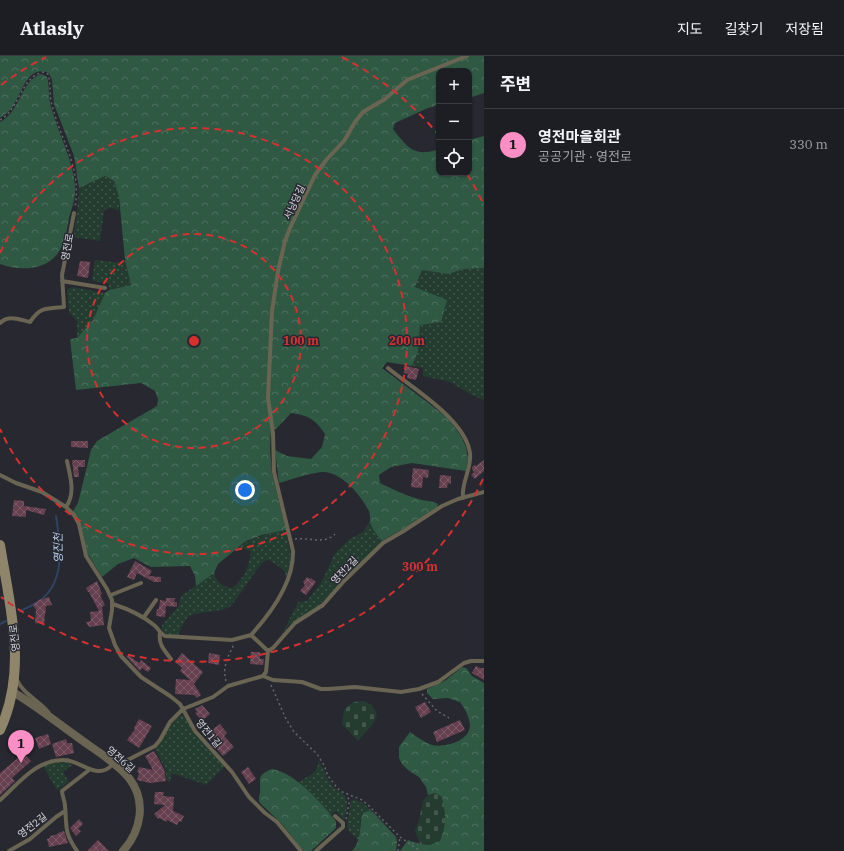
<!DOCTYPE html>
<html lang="ko">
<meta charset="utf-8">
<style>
body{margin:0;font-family:"IBM Plex Serif","Noto Sans KR",serif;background:#2a2b31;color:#f1f3f6}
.controls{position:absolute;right:12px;top:12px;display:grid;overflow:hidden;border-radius:8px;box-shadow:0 1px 3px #0004}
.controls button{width:36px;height:36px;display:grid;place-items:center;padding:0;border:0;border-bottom:1px solid #3b3c41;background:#1d1e24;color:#f1f3f6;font:20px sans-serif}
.you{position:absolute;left:245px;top:434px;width:14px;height:14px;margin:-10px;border:3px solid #fff;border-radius:50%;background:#1a73e8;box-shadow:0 0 0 6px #1a73e833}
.badge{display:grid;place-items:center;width:26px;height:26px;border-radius:50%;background:#fb8fc5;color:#111;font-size:13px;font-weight:700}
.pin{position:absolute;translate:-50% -33px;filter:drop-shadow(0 1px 2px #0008)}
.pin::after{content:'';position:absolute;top:21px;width:14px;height:12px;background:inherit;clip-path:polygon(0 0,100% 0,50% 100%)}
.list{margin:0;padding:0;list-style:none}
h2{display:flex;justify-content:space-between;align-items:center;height:52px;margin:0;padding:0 16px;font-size:17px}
h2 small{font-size:13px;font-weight:400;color:#a0a2a6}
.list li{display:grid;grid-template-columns:26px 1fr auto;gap:12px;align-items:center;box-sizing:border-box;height:72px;padding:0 16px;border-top:1px solid #3b3c41}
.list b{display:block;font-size:15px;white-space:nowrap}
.list p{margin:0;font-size:13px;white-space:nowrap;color:#a0a2a6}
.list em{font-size:13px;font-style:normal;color:#a0a2a6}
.icon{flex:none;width:22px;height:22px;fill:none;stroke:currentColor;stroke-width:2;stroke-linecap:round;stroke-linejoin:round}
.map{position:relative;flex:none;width:484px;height:795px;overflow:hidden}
header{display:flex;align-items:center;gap:24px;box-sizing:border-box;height:56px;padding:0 20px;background:#1d1e24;border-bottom:1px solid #3b3c41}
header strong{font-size:19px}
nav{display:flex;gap:22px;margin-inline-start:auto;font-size:14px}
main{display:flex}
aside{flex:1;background:#1d1e24}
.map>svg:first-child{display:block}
.grass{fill:url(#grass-dots)}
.forest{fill:url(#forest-crowns)}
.cemetery{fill:url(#cemetery-stones)}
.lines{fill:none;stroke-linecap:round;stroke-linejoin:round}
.stream{stroke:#2f4463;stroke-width:2}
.building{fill:url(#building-cross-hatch)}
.path{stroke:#66676e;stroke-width:1.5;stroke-dasharray:2 3;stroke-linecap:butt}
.lane{stroke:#6a6453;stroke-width:4}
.street{stroke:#6a6453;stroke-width:8}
.secondary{stroke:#8f856b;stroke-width:10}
.ring{fill:none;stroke:#d63131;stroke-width:2;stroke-dasharray:7 5}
.labels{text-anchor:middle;stroke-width:3;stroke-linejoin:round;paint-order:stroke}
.street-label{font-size:10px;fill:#d8d9de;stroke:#272830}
.water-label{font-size:11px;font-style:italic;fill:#bed6f8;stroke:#272830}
.centre{fill:#d63131;stroke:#272830;stroke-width:2}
.ring-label{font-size:12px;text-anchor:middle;font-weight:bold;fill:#d63131;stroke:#272830;stroke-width:3;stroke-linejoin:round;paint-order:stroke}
</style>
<header>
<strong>Atlasly</strong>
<nav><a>지도</a><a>길찾기</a><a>저장됨</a></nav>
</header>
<main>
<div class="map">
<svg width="484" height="795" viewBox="0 0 484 795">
<defs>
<pattern id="grass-dots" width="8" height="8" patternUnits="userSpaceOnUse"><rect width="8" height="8" fill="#233c2f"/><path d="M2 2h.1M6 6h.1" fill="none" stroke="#42584d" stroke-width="1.8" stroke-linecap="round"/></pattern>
<pattern id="forest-crowns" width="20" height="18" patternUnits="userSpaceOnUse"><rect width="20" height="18" fill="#305944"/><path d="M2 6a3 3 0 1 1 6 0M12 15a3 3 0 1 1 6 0" fill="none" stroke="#4d705f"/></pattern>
<pattern id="cemetery-stones" width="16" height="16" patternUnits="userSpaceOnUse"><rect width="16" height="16" fill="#233c2f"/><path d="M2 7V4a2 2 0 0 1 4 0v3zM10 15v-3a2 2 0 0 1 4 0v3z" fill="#42584d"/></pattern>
<pattern id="building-cross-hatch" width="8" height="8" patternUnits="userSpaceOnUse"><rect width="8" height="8" fill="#674050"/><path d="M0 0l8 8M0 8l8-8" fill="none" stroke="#7c5b69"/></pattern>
</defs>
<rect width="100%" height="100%" fill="#272830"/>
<path class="grass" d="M 105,120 L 114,125 L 119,141 L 119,155 C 113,152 109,150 104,155 L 100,185 L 73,181 L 77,156 L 79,132 Z
M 95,204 L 122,207 L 125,204 L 131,229 L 109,234 L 108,227 L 92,225 Z
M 484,212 L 484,344 L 472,339 L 450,326 L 423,320 L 423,312 L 412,310 L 418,296 L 420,269 L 447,245 L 415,231 L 422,214 L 448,218 L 464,213 Z
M 71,231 L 105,237 L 93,264 L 77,282 L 77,265 L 69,256 L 67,234 Z
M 370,465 L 375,476 L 382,485 L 321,547 L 315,553 L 289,569 L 280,582 L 298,546 L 307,545 L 321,527 L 332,504 L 332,502 L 338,494 L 350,483 L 363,476 Z
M 286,474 L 291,502 L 291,508 L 286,524 C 286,517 285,515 280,511 C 276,509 271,504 267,504 C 259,505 239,544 229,551 C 219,557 195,555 188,561 C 183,566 181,573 178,579 C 171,579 166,579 162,574 L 162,569 L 178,551 L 181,540 L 214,517 C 217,527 223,531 233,532 C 244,522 249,511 251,496 L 246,493 L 238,492 C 251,481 268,478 286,474 Z
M 183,659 L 199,682 L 225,710 L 206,729 L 172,717 L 170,726 L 167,725 L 165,712 L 155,693 C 163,684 172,660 183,659 Z
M 318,704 C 324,712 326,722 332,729 C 335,734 345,737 346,742 C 348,748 346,757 344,764 L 336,755 L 331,759 L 315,741 L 298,726 C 307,721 320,716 318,704 Z
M 58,705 L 75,707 L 63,716 L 69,726 L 57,734 L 43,710 Z
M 353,743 L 363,747 L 373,756 L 368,755 L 361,764 L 359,785 L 348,774 L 347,768 L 351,745 Z"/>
<path class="forest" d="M 0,0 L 484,0 L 484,37 L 469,42 L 469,15 L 439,15 L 439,49 L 428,52 L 395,67 L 393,73 C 407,91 414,102 439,93 L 439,117 L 469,117 L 469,84 L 484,80 L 484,212 L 464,213 L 448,218 L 422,214 L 415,231 L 447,244 L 441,266 L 420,269 L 418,296 L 412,310 L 387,306 L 382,312 L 448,362 L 461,380 L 466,391 L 468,403 L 466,415 L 412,407 L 391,411 L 379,419 L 380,427 C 394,434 407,440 422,444 C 427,445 433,445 438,448 L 437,451 L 401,474 L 382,485 C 377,479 371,472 370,464 C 370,461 370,458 369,455 C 361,439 340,414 321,416 C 307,418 292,423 279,427 L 275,394 L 287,400 L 311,403 L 322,391 L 325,378 C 316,364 308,359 291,357 L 276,373 L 271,373 L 270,393 L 272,417 L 286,474 L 262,479 L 246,485 L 218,508 L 214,517 L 196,530 L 195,520 L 190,510 L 151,511 L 134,502 L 118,508 L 102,521 L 87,497 L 81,467 L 73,455 L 78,447 L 91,394 L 97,385 L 157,350 L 158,343 L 155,335 L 141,327 L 76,334 L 70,283 L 77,282 L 93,264 L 105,237 L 109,234 L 131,229 L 125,204 L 119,141 L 114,125 L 105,120 L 79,132 L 74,100 L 54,48 L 52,24 L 49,17 C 26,7 21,42 10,54 C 7,57 3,60 0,62 Z
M 41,18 L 44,19 L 47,21 C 50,32 48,44 52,54 C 59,80 73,103 75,130 C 76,141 72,152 69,162 C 67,174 65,187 58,197 C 46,215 18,215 0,208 L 0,66 C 20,57 21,24 41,18 Z
M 462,611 L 466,612 L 472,620 L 484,627 L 484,795 L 400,795 L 408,784 L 416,787 L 430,789 L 436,737 L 428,739 L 426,731 L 419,721 L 408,714 L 402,708 L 399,702 L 399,691 L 410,676 C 417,681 424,686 432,689 C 445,692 470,685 470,669 C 469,660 465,653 460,646 L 448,642 L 433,643 L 427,637 L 427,633 L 446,624 Z
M 272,713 C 296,717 321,747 336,765 L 336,772 L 311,795 L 304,795 L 301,792 L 281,767 L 260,747 C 258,743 259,741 260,737 C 261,723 256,719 272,713 Z
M 368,755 L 373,756 L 396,781 L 397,786 L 396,795 L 352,795 C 362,785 359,770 363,757 Z"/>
<path class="cemetery" d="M 364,645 L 372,649 L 377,659 L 373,668 L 358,685 L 342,668 L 344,654 L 353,646 Z
M 436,737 L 442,741 C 446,759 447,768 440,785 L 430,789 L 420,788 L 415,775 C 417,770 419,765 420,760 C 423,747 421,740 436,737 Z"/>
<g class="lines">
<path class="stream" d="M 20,555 C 27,552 35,548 42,543 C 66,523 60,486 56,460
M 0,568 L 6,565"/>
</g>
<path class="building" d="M 80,205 L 90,206 L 88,222 L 77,220 Z
M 406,310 L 419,313 L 416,324 L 407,322 L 408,318 L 404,317 Z
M 71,385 L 88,385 L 88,392 L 71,391 Z
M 72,404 L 85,404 L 85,411 L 78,411 L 79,421 L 74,421 Z
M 484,404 L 484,415 L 475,423 L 471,419 L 474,416 L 472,413 L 472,411 L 475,409 L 476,410 Z
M 413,412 L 429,414 L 428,422 L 423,421 L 422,432 L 411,431 Z
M 440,419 L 451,420 L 451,428 L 448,427 L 447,432 L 439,432 Z
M 14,444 L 24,445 L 24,450 L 46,453 L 44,459 L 26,454 L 26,461 L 12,460 Z
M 135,505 L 152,515 L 149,520 L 161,521 L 161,526 L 154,526 L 137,517 L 134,524 L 127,521 Z
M 307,521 L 310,523 L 311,522 L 316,526 L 306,539 L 300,535 L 305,529 L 303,526 Z
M 97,525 L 102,538 L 100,539 L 105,549 L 102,551 L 104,569 L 89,571 L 86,566 L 91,565 L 90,556 L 99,555 L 89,536 L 88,536 L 86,532 Z
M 49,541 L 52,549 L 46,550 L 44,568 L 35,567 L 36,554 L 33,549 L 39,544 Z
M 166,542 L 175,542 L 174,546 L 177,546 L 177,551 L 166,550 L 165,561 L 156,560 L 157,553 L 159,553 L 160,544 L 166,545 Z
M 251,596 L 260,596 L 260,603 L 264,603 L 263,609 L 250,608 Z
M 182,597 L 203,616 L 194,628 L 201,639 L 197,642 L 194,639 L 175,638 L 176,623 L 190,624 L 180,615 L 182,612 L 175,606 Z
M 209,597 L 220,599 L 219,609 L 208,607 Z
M 128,599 L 139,607 L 141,604 L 151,612 L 148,616 L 142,612 L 140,615 L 127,601 Z
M 476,610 L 480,612 L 484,612 L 484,624 L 472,617 Z
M 425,646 L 431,656 L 421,662 L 415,651 Z
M 202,649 L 210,658 L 202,665 L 195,657 L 197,656 L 195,653 Z
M 139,663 L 152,670 L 139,692 L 127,684 L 135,673 L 134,672 Z
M 460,664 L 465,674 L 437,686 L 433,676 Z
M 220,668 L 227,677 L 224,680 L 234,691 L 223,700 L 216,692 L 218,691 L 208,677 Z
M 24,676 L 31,683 L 17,697 L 9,689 Z
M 48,678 L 51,688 L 39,693 L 35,682 Z
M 66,683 L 67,687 L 72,687 L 74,697 L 56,701 L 52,688 Z
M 154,695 L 164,713 L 166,725 L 150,727 L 137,724 L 139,717 L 137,716 L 139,711 L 153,714 L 145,700 Z
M 24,697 L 31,705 L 12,722 L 15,725 L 0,739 L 0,717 Z
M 248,711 L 256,723 L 249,728 L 241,716 Z
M 155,736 L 164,736 L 163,740 L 174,741 L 173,755 L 184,760 L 181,766 L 179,765 L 177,769 L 167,764 L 167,766 L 159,762 L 158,763 L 154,758 L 165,749 L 154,748 Z
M 79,763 L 83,768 L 78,773 L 81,775 L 76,780 L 70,772 Z
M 64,775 L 68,787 L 49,791 L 47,783 L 50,782 L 50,780 L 58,778 L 58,777 Z
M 98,784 L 109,795 L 87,795 Z"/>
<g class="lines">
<path class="path" d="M 0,64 C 20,53 20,22 43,16 L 48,18 C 51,28 49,39 52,49 C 61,86 82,111 75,151
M 295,483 C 309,481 324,489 335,478
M 226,625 C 222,611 228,601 234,588
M 271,629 L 286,663 L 294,676 L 317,698 L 324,709 L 328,720 L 334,728 L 340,735 L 362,744 L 368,749 L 400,781 L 420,795
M 422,638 L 437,655 L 449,662
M 346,763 L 349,747 L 348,739
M 398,795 L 400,781"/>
<path class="lane" d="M 62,225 L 105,232
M 0,267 C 9,258 20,264 30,266 C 41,250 46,253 64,251 L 62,219 L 74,157
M 388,312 C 413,333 465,363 470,397 C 472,413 461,426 463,442
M 0,419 L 16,427 L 42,436 L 66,451 L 74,459 L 79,468 L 86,500 L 107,533 L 112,544 L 112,554 L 109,572 L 115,589 L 121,600 L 141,621 L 170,640 L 180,648 L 195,675 L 232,716 L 249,741 L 265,757 L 277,766 L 301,795
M 66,451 C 76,437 70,420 67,405
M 111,539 L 141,527
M 113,548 C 128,553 142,559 154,569 C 159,573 160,578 165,580 L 232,584 L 251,579 L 268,595
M 144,561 L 156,544
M 160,576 C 158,588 164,594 171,603
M 251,579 C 271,557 294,525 293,495 L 274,416 L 273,377 L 268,342 L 272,255 L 278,215 L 285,185 L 290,172 L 315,119 L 327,103 L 344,85 L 355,66 L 363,56 L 385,43 L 407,24 L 467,0
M 268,595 L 273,592 L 295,567 L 323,549 L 344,525 L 383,487 L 402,476 L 442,450 L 458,443 L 484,436
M 263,620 L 273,624 L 302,626 L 321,633 L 328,633 L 355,631 L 401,636 L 419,633 L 438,626 L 464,607 L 471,605 L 484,605
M 17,624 C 24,639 39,644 49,657
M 116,710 L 155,690 L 160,684 L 170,666 L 183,653 L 213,641 L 228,630 L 263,620 L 266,616 L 268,595
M 0,744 C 19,727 37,703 64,704 C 81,704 97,726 113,708
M 9,795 L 30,783 L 56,761 L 65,755
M 77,795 C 64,776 67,772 65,750 C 65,745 62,740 62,735 L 89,714
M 316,795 L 343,771 L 343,767 L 335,760"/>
<path class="street" d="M 13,636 C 35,649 55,665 76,680 C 93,693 115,705 129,722 C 147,745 141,775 123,795"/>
<path class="secondary" d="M 0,489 C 10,551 28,614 0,674"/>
</g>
<g class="ring">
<circle cx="194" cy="285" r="107"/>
<path d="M0 197A213 213 0 1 1 0 373"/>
<path d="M483 423A320 320 0 0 1 1 541M1 29A320 320 0 0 1 46 1M342 1A320 320 0 0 1 437 77M467 118A320 320 0 0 1 483 147"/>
</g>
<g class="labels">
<g class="street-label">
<text transform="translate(294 146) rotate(-65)" y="4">서낭당길</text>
<text transform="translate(67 191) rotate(-79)" y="4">영전로</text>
<text transform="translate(344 514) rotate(-46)" y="4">영전2길</text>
<text transform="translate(14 582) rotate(-96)" y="4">영전로</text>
<text transform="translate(209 677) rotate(51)" y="4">영전1길</text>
<text transform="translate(121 703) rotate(41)" y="4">영전6길</text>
<text transform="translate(32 769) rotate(-38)" y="4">영전2길</text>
</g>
<g class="water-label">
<text transform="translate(58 492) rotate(-91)" y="4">영진천</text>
</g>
</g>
<circle cx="194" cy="285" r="6" class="centre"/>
<g class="ring-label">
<text x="301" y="289">100 m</text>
<text x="407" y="289">200 m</text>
<text x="420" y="515">300 m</text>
</g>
</svg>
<div class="controls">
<button>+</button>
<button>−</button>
<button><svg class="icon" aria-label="locate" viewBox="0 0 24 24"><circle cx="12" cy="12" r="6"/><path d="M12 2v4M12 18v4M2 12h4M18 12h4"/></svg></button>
</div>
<div class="you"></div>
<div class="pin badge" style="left:21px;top:707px">1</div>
</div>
<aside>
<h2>주변<small></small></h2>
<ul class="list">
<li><span class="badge">1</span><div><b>영전마을회관</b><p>공공기관 · 영전로</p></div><em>330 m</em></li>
</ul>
</aside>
</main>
